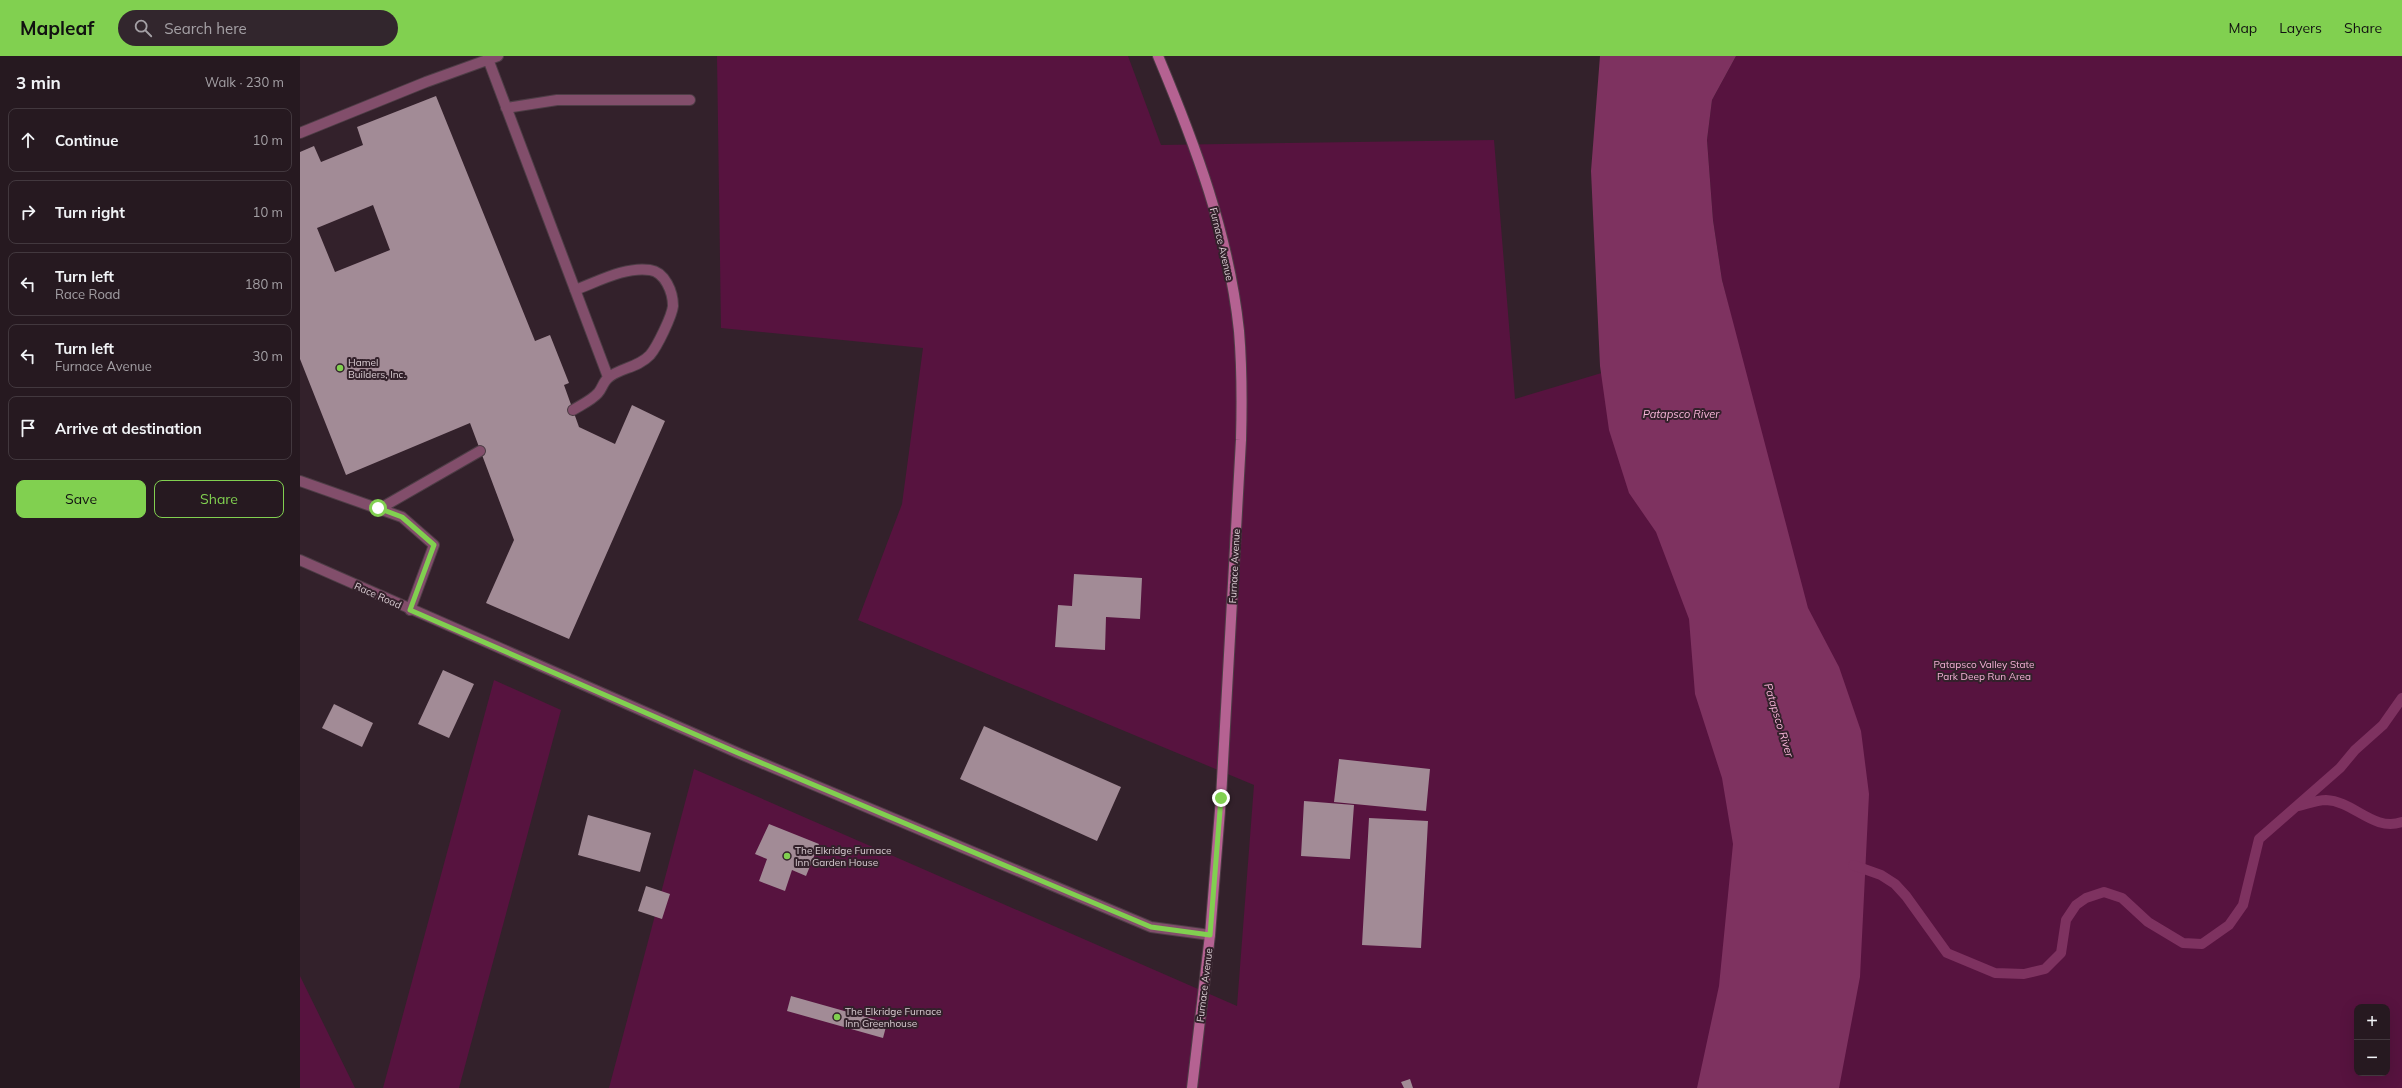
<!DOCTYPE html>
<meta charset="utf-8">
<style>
body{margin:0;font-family:Mulish,sans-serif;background:#32262d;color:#f1f3f6}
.controls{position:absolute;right:12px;bottom:12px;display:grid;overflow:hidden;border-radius:8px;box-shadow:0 4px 16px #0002}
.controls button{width:36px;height:36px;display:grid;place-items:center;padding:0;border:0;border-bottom:1px solid #42383e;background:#261920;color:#f1f3f6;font:20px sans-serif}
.stop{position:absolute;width:12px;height:12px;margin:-9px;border:3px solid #81d050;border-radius:50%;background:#fff}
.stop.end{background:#81d050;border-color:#fff;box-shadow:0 1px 4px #0008}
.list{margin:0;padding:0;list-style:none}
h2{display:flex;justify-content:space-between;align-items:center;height:52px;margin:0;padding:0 16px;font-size:17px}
h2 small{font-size:13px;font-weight:400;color:#a4a0a5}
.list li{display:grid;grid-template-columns:26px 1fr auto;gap:12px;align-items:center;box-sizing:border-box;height:64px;margin:0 8px 8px;padding:0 8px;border:1px solid #42383e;border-radius:8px}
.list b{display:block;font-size:15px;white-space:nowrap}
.list p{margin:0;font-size:13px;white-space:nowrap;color:#a4a0a5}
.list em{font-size:13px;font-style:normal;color:#a4a0a5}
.actions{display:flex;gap:8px;padding:12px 16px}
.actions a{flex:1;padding:9px 0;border:1px solid #81d050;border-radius:8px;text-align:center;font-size:14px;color:#81d050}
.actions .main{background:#81d050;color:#111}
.icon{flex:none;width:22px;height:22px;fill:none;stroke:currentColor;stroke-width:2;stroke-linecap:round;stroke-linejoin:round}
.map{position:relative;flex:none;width:2102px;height:1032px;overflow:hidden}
header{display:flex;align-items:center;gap:24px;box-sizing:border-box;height:56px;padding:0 20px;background:#81d050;color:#111}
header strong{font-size:19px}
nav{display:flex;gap:22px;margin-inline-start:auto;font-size:14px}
.search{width:280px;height:36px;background:#32262d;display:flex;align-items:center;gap:10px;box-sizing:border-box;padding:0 14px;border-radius:22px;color:#a4a0a5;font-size:15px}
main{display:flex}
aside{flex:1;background:#261920}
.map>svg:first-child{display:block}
.green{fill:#57133f;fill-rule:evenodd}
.water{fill:#7e3260}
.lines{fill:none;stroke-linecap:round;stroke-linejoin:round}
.stream{stroke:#7e3260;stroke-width:10}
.building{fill:#a28b96;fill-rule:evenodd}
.lane-casing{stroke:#4e3d46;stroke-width:12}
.street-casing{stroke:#4e3d46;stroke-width:12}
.secondary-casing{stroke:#4e3d46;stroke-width:12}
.lane{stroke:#824e6b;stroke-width:10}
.street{stroke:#824e6b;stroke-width:10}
.secondary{stroke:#b56292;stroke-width:10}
.route{stroke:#81d050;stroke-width:5}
.poi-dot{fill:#81d050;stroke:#33212b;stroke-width:1.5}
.labels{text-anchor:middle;stroke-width:4;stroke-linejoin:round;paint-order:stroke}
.street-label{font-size:10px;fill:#dacdd3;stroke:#33212b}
.poi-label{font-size:10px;fill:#dacdd3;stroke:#33212b;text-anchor:start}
.park-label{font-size:10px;fill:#f4b2d6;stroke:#33212b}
.water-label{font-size:11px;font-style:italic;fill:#f9b6da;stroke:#33212b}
</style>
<header>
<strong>Mapleaf</strong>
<div class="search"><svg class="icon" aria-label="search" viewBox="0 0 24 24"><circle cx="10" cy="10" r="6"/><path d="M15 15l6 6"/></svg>Search here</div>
<nav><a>Map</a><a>Layers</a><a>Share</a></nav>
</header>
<main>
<aside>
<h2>3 min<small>Walk · 230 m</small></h2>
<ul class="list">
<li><svg class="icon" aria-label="ahead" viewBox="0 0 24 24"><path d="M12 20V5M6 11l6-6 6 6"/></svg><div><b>Continue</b></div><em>10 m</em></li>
<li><svg class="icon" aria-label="right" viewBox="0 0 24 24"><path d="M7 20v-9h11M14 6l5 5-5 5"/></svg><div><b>Turn right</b></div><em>10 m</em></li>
<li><svg class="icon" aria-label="left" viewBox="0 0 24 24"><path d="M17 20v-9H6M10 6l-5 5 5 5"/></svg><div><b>Turn left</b><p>Race Road</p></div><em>180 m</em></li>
<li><svg class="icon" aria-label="left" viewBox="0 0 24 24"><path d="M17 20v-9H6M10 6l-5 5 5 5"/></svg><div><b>Turn left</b><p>Furnace Avenue</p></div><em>30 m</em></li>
<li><svg class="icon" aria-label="arrive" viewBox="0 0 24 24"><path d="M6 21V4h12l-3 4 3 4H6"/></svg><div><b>Arrive at destination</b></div></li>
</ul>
<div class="actions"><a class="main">Save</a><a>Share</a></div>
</aside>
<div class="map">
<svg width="2102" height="1032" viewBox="0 0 2102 1032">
<rect width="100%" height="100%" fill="#33212b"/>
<path class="green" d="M 417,0 L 828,0 L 861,89 L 1194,84 L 1215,343 L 1435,277 L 1422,224 L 1413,164 L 1407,84 L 1412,44 L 1436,0 L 2102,0 L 2102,1032 L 309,1032 L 394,713 L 937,950 L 954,729 L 558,564 L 602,448 L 623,292 L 421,272 ZM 2057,951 L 2087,951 L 2087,1017 L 2057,1017 Z
M 194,624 L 261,654 L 159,1032 L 83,1032 Z
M 0,920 L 55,1032 L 0,1032 Z"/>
<path class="water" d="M 1436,0 L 1412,44 L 1407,84 L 1413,164 L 1422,224 L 1508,552 L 1539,611 L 1561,675 L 1569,738 L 1560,921 L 1539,1032 L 1397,1032 L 1419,930 L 1433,788 L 1422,722 L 1395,638 L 1389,563 L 1356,476 L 1329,437 L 1309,374 L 1300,310 L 1291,115 L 1300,0 Z"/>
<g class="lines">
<path class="stream" d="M 1999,750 C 2007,748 2017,744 2026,744 C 2054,745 2073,776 2102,766
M 1553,809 L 1581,819 L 1595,828 L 1606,840 L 1647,897 L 1695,917 L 1724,918 L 1745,913 L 1761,897 L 1766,864 L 1776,849 L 1786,842 L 1804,836 L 1822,842 L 1848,866 L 1883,887 L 1902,888 L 1929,869 L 1943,849 L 1959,783 L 2040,712 L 2055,694 L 2083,669 L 2102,642"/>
</g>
<path class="building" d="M 136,40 L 235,285 L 250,279 L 269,327 L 264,329 L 279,371 L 315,388 L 332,349 L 365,365 L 269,583 L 186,547 L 214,484 L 170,367 L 46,419 L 0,303 L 0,96 L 14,90 L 21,106 L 63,89 L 57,71 ZM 73,149 L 90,194 L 35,216 L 17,172 Z
M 774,518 L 842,522 L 840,563 L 806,561 L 805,594 L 755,591 L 758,549 L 772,550 Z
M 143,614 L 174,628 L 149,682 L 118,668 Z
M 34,648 L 73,667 L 62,691 L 22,672 Z
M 684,670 L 821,731 L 797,785 L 660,723 Z
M 1039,703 L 1130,713 L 1126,755 L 1034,746 Z
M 1004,745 L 1054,749 L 1050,803 L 1001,800 Z
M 288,759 L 351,777 L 340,816 L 278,799 Z
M 1069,762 L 1128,765 L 1121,892 L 1062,889 Z
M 469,768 L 519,788 L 506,820 L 492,814 L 485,835 L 459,825 L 467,803 L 455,798 Z
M 346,830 L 370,838 L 362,863 L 338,855 Z
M 491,940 L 587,967 L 583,982 L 487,955 Z
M 1110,1023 L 1113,1032 L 1104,1032 L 1101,1026 Z"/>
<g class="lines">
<g class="lane-casing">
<path id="lane" d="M 188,3 L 308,321
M 206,52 L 257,44 L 390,44
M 0,77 L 126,26 L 198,0
M 273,354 C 281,349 292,344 298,337 C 302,333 303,326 308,322 C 319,312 338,312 350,299 C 357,291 372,260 373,250 C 373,236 365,216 350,214 C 326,210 297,226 275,234
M 0,425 L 102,461 L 134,489 L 110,554
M 79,453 L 180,395"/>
</g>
<g class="street-casing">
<path id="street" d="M 0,504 L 438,697 L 851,871 L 910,879"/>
</g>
<g class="secondary-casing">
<path id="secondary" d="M 858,0 C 895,88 929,179 939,275 C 942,311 942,347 941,384 L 921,742 L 910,879 L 892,1032"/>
</g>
<use href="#lane" class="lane"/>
<use href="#street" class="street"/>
<use href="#secondary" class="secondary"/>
</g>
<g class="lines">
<path class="route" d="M 78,452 L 102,461 L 134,489 L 110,554 L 438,697 L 851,871 L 910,879 L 921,742"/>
</g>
<g class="poi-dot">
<circle cx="40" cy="312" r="4"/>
<circle cx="487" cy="800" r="4"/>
<circle cx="537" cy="961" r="4"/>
</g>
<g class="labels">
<g class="street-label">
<text transform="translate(922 188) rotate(77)" y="4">Furnace Avenue</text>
<text transform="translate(934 510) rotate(-87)" y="4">Furnace Avenue</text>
<text transform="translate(78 539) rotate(24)" y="4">Race Road</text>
<text transform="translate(904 929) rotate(-83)" y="4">Furnace Avenue</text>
</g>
<g class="poi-label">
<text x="48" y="310">Hamel<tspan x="48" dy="12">Builders, Inc.</tspan></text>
<text x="495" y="798">The Elkridge Furnace<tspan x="495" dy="12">Inn Garden House</tspan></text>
<text x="545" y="959">The Elkridge Furnace<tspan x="545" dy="12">Inn Greenhouse</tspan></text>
</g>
<g class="park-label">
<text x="1684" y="612">Patapsco Valley State<tspan x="1684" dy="12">Park Deep Run Area</tspan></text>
</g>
<g class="water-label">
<text x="1381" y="362">Patapsco River</text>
<text transform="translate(1479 664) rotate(73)" y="4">Patapsco River</text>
</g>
</g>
</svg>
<div class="controls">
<button>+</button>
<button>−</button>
</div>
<div class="stop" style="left:78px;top:452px"></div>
<div class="stop end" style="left:921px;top:742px"></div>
</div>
</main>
